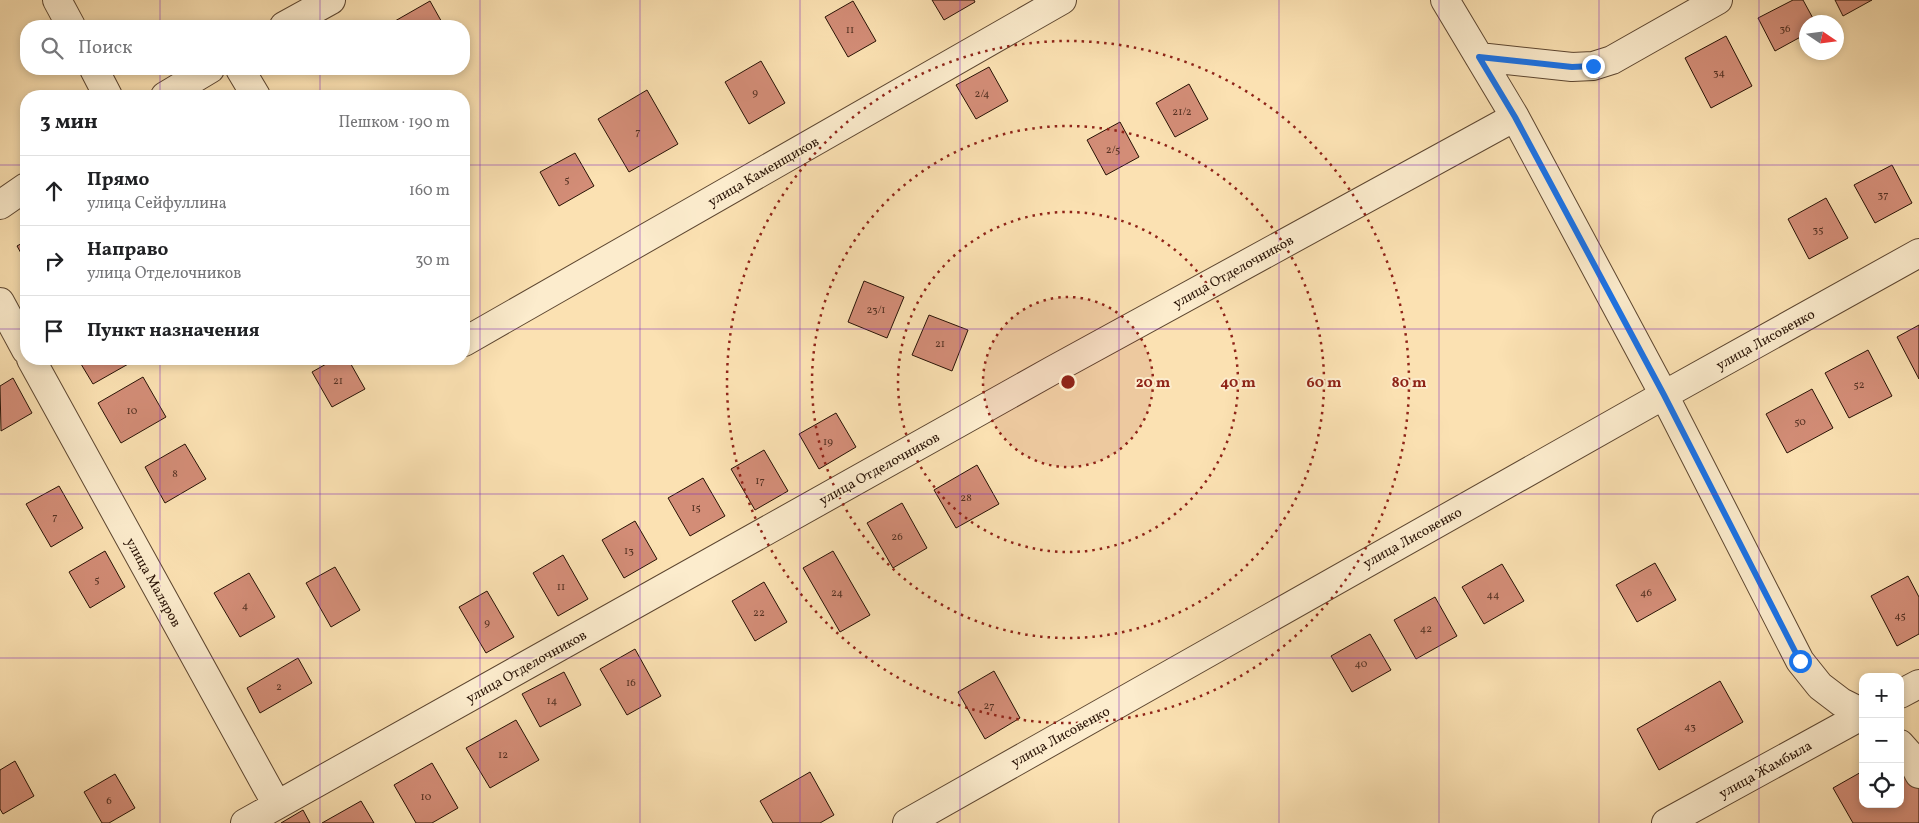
<!DOCTYPE html>
<html lang="ru">
<meta charset="utf-8">
<style>
body{margin:0;font-family:Vollkorn,serif;background:#f6f6f6;color:#202124}
.controls{position:absolute;right:15px;bottom:15px;display:grid;overflow:hidden;border-radius:10px;box-shadow:0 2px 8px #0003}
.controls button{width:45px;height:45px;display:grid;place-items:center;padding:0;border:0;border-bottom:1px solid #e0e0e0;background:#fff;color:#202124;font:25px sans-serif}
.compass{position:absolute;left:1799px;top:15px;width:45px;height:45px;border-radius:50%;background:#fff;box-shadow:0 2px 8px #0003;rotate:103deg}
.stop{position:absolute;width:15px;height:15px;margin:-11px;border:4px solid #1a73e8;border-radius:50%;background:#fff}
.stop.end{background:#1a73e8;border-color:#fff;box-shadow:0 1px 5px #0008}
.list{margin:0;padding:0;list-style:none}
h2{display:flex;justify-content:space-between;align-items:center;height:65px;margin:0;padding:0 20px;font-size:21px}
h2 small{font-size:16px;font-weight:400;color:#757577}
.list li{display:grid;grid-template-columns:32px 1fr auto;gap:15px;align-items:center;box-sizing:border-box;height:70px;padding:0 20px;border-top:1px solid #e0e0e0}
.list b{display:block;font-size:19px;white-space:nowrap}
.list p{margin:0;font-size:16px;white-space:nowrap;color:#757577}
.list em{font-size:16px;font-style:normal;color:#757577}
.icon{flex:none;width:28px;height:28px;fill:none;stroke:currentColor;stroke-width:2;stroke-linecap:round;stroke-linejoin:round}
.map{position:relative;flex:none;width:1919px;height:823px;overflow:hidden}
.search{position:absolute;background:#fff;box-shadow:0 2px 8px #0003;left:20px;top:20px;width:450px;height:55px;display:flex;align-items:center;gap:12px;box-sizing:border-box;padding:0 18px;border-radius:20px;color:#757577;font-size:19px}
.panel{position:absolute;background:#fff;box-shadow:0 2px 8px #0003;left:20px;top:90px;width:450px;height:275px;border-radius:20px}
.map>svg:first-child{display:block}
.building{fill:#d38d77;stroke:#281205}
.lines{fill:none;stroke-linecap:round;stroke-linejoin:round}
.minor-casing{stroke:#5d4630;stroke-width:30}
.minor{stroke:#fceccd;stroke-width:28}
.route{stroke:#1a73e8;stroke-width:6}
.grid{fill:none;stroke:#7b2cbf;stroke-width:1;stroke-opacity:0.55}
.ring{fill:none;stroke:#8f2418;stroke-width:2.5;stroke-dasharray:2.5 5}
.labels{text-anchor:middle;stroke-width:4;stroke-linejoin:round;paint-order:stroke}
.number-label{font-size:11px;fill:#533122}
.street-label{font-size:14px;fill:#281205;stroke:#fceccd}
.centre{fill:#8f2418;stroke:#fceccd;stroke-width:2.5}
.ring-label{font-size:15px;text-anchor:middle;font-weight:bold;fill:#8f2418;stroke:#fceccd;stroke-width:4;stroke-linejoin:round;paint-order:stroke}
</style>
<div class="map">
<svg width="1919" height="823" viewBox="0 0 1919 823">
<rect width="100%" height="100%" fill="#fbe1b2"/>
<filter id="stains"><feTurbulence type="fractalNoise" baseFrequency=".004" numOctaves="4"/><feColorMatrix values="0 0 0 0 .2 0 0 0 0 .09 0 0 0 0 .02 0 0 0 .5 -.17"/></filter>
<radialGradient id="worn" r=".72"><stop offset=".6" stop-color="#630" stop-opacity="0"/><stop offset="1" stop-color="#630" stop-opacity=".3"/></radialGradient>
<path class="building" d="M 932,0 L 974,0 L 975,2 L 944,20 Z
M 1793,0 L 1803,0 L 1815,22 L 1806,22 L 1806,34 L 1775,51 L 1758,18 Z
M 1835,0 L 1872,0 L 1843,16 Z
M 430,1 L 444,26 L 389,26 L 388,25 Z
M 853,1 L 876,41 L 848,57 L 825,17 Z
M 1726,36 L 1752,86 L 1711,108 L 1685,58 Z
M 761,61 L 785,103 L 749,124 L 725,82 Z
M 989,67 L 1008,101 L 976,119 L 956,85 Z
M 1189,84 L 1208,119 L 1175,137 L 1156,103 Z
M 647,90 L 678,144 L 629,172 L 598,119 Z
M 1120,122 L 1139,157 L 1106,175 L 1087,140 Z
M 575,153 L 594,186 L 559,206 L 540,172 Z
M 1892,165 L 1912,203 L 1875,223 L 1854,185 Z
M 1826,198 L 1848,238 L 1809,259 L 1788,219 Z
M 26,241 L 26,262 L 17,246 Z
M 864,281 L 904,297 L 887,338 L 848,322 Z
M 929,315 L 968,330 L 952,371 L 912,355 Z
M 1919,325 L 1919,379 L 1897,337 Z
M 1868,350 L 1892,396 L 1849,418 L 1825,373 Z
M 78,359 L 127,359 L 130,363 L 93,384 Z
M 335,359 L 348,359 L 365,389 L 332,407 L 312,372 Z
M 143,377 L 166,417 L 121,443 L 98,403 Z
M 13,378 L 32,413 L 1,431 L 0,386 Z
M 1812,389 L 1833,428 L 1787,453 L 1766,414 Z
M 836,413 L 856,447 L 819,469 L 799,434 Z
M 185,444 L 206,479 L 165,503 L 145,467 Z
M 764,450 L 788,491 L 755,510 L 731,469 Z
M 977,465 L 999,504 L 956,528 L 934,490 Z
M 703,478 L 725,516 L 690,536 L 668,498 Z
M 59,486 L 83,528 L 51,547 L 26,504 Z
M 902,503 L 927,548 L 893,568 L 867,523 Z
M 635,521 L 657,559 L 624,578 L 602,540 Z
M 105,551 L 125,587 L 90,608 L 69,572 Z
M 833,551 L 870,615 L 840,632 L 803,568 Z
M 563,555 L 588,599 L 558,616 L 533,573 Z
M 1655,563 L 1676,600 L 1637,622 L 1616,585 Z
M 1502,564 L 1524,601 L 1484,624 L 1462,587 Z
M 335,567 L 360,610 L 331,627 L 306,583 Z
M 249,573 L 275,617 L 240,637 L 214,593 Z
M 1908,576 L 1919,597 L 1919,634 L 1897,646 L 1871,596 Z
M 764,582 L 787,622 L 755,641 L 732,601 Z
M 487,591 L 514,637 L 486,653 L 459,607 Z
M 1435,597 L 1457,636 L 1416,659 L 1394,620 Z
M 1370,634 L 1391,670 L 1352,692 L 1331,656 Z
M 635,649 L 661,696 L 627,715 L 600,669 Z
M 298,658 L 312,683 L 260,713 L 247,688 Z
M 994,671 L 1020,718 L 985,739 L 958,692 Z
M 564,672 L 581,705 L 540,727 L 522,694 Z
M 1720,681 L 1743,722 L 1659,770 L 1637,729 Z
M 516,720 L 539,760 L 490,788 L 466,748 Z
M 1900,757 L 1919,789 L 1919,823 L 1853,823 L 1833,788 L 1863,771 L 1863,804 L 1900,804 Z
M 15,761 L 34,796 L 3,814 L 0,809 L 0,770 Z
M 432,763 L 458,808 L 432,823 L 416,823 L 394,785 Z
M 810,772 L 834,815 L 820,823 L 773,823 L 760,801 Z
M 115,774 L 135,808 L 109,823 L 102,823 L 84,792 Z
M 361,801 L 374,823 L 322,823 Z
M 303,810 L 310,823 L 281,823 Z"/>
<g class="lines">
<g class="minor-casing">
<path id="minor" d="M 57,0 L 71,26
M 1445,0 L 1515,117 L 1664,395 L 1800,661 L 1820,686 L 1841,702 L 1863,713
M 284,26 L 331,0
M 1479,57 L 1572,67 L 1593,66 L 1612,60 L 1718,0
M 94,69 L 108,96
M 240,69 L 256,96
M 165,96 L 210,69
M 0,205 L 26,187
M 0,302 L 26,350
M 464,342 L 1062,0
M 31,359 L 277,805
M 1900,694 L 1919,684
M 1900,744 L 1908,753 L 1919,774
M 245,823 L 1053,370 L 1515,117
M 907,823 L 1664,395 L 1919,253
M 1666,823 L 1863,715"/>
</g>
<use href="#minor" class="minor"/>
</g>
<g class="lines">
<path class="route" d="M 1593,66 L 1572,67 L 1479,57 L 1515,117 L 1664,395 L 1800,661"/>
</g>
<path class="grid" d="M 160,0 L 160,26M 320,0 L 320,26M 480,0 L 480,823M 640,0 L 640,823M 800,0 L 800,823M 960,0 L 960,823M 1119,0 L 1119,823M 1279,0 L 1279,823M 1439,0 L 1439,823M 1599,0 L 1599,823M 1759,0 L 1759,823M 160,69 L 160,96M 320,69 L 320,96M 0,165 L 26,165M 464,165 L 1919,165M 0,329 L 26,329M 464,329 L 1919,329M 160,359 L 160,823M 320,359 L 320,823M 0,494 L 1919,494M 0,658 L 1919,658"/>
<circle cx="1068" cy="382" r="85" fill="#8f2418" fill-opacity=".12"/>
<g class="ring">
<circle cx="1068" cy="382" r="85"/>
<circle cx="1068" cy="382" r="170"/>
<circle cx="1068" cy="382" r="256"/>
<circle cx="1068" cy="382" r="341"/>
</g>
<g class="labels">
<g class="number-label">
<text x="1785" y="32">36</text>
<text x="850" y="33">11</text>
<text x="1719" y="76">34</text>
<text x="755" y="96">9</text>
<text x="982" y="97">2/4</text>
<text x="1182" y="115">21/2</text>
<text x="638" y="135">7</text>
<text x="1113" y="153">2/5</text>
<text x="567" y="183">5</text>
<text x="1883" y="198">37</text>
<text x="1818" y="233">35</text>
<text x="876" y="313">23/1</text>
<text x="940" y="347">21</text>
<text x="338" y="384">21</text>
<text x="1859" y="388">52</text>
<text x="132" y="414">10</text>
<text x="1800" y="425">50</text>
<text x="828" y="445">19</text>
<text x="175" y="477">8</text>
<text x="760" y="484">17</text>
<text x="966" y="501">28</text>
<text x="696" y="511">15</text>
<text x="55" y="520">7</text>
<text x="897" y="540">26</text>
<text x="629" y="554">13</text>
<text x="97" y="583">5</text>
<text x="561" y="590">11</text>
<text x="837" y="596">24</text>
<text x="1646" y="596">46</text>
<text x="1493" y="598">44</text>
<text x="245" y="609">4</text>
<text x="759" y="616">22</text>
<text x="1900" y="619">45</text>
<text x="487" y="626">9</text>
<text x="1426" y="632">42</text>
<text x="1361" y="667">40</text>
<text x="631" y="686">16</text>
<text x="279" y="690">2</text>
<text x="552" y="704">14</text>
<text x="989" y="709">27</text>
<text x="1690" y="730">43</text>
<text x="503" y="758">12</text>
<text x="426" y="800">10</text>
<text x="109" y="804">6</text>
</g>
<g class="street-label">
<text transform="translate(763 171) rotate(-30)" y="5">улица Каменщиков</text>
<text transform="translate(1233 271) rotate(-29)" y="5">улица Отделочников</text>
<text transform="translate(1765 339) rotate(-29)" y="5">улица Лисовенко</text>
<text transform="translate(879 468) rotate(-29)" y="5">улица Отделочников</text>
<text transform="translate(1412 537) rotate(-29)" y="5">улица Лисовенко</text>
<text transform="translate(154 582) rotate(61)" y="5">улица Маляров</text>
<text transform="translate(526 666) rotate(-29)" y="5">улица Отделочников</text>
<text transform="translate(1060 736) rotate(-29)" y="5">улица Лисовенко</text>
<text transform="translate(1765 769) rotate(-29)" y="5">улица Жамбыла</text>
</g>
</g>
<circle cx="1068" cy="382" r="8" class="centre"/>
<g class="ring-label">
<text x="1153" y="387">20 m</text>
<text x="1238" y="387">40 m</text>
<text x="1324" y="387">60 m</text>
<text x="1409" y="387">80 m</text>
</g>
<rect width="100%" height="100%" filter="url(#stains)"/>
<rect width="100%" height="100%" fill="url(#worn)"/>
</svg>
<div class="controls">
<button>+</button>
<button>−</button>
<button><svg class="icon" aria-label="locate" viewBox="0 0 24 24"><circle cx="12" cy="12" r="6"/><path d="M12 2v4M12 18v4M2 12h4M18 12h4"/></svg></button>
</div>
<svg class="compass" viewBox="-18 -18 36 36"><path d="M0-13l5 13h-10z" fill="#e53935"/><path d="M0 13l5-13h-10z" fill="#757577"/></svg>
<div class="stop" style="left:1800px;top:661px"></div>
<div class="stop end" style="left:1593px;top:66px"></div>
<div class="search"><svg class="icon" aria-label="search" viewBox="0 0 24 24"><circle cx="10" cy="10" r="6"/><path d="M15 15l6 6"/></svg>Поиск</div>
<section class="panel">
<h2>3 мин<small>Пешком · 190 m</small></h2>
<ul class="list">
<li><svg class="icon" aria-label="ahead" viewBox="0 0 24 24"><path d="M12 20V5M6 11l6-6 6 6"/></svg><div><b>Прямо</b><p>улица Сейфуллина</p></div><em>160 m</em></li>
<li><svg class="icon" aria-label="right" viewBox="0 0 24 24"><path d="M7 20v-9h11M14 6l5 5-5 5"/></svg><div><b>Направо</b><p>улица Отделочников</p></div><em>30 m</em></li>
<li><svg class="icon" aria-label="arrive" viewBox="0 0 24 24"><path d="M6 21V4h12l-3 4 3 4H6"/></svg><div><b>Пункт назначения</b></div></li>
</ul>
</section>
</div>
